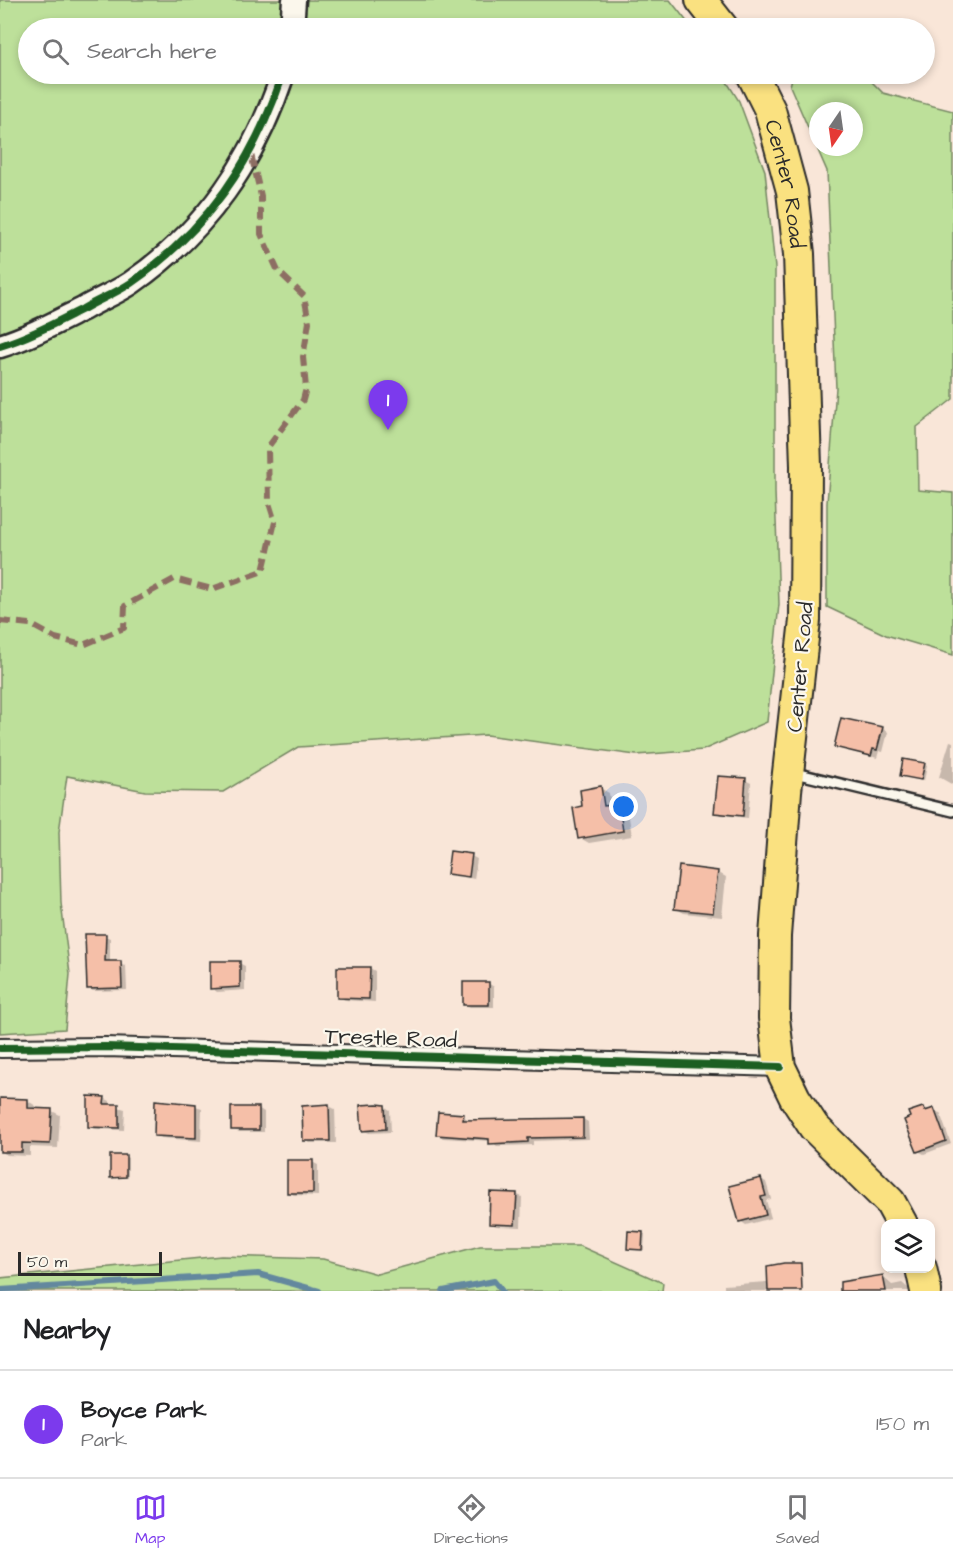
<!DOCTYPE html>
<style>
body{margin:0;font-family:"Architects Daughter",sans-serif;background:#f6f6f6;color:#202124}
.controls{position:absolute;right:18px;bottom:18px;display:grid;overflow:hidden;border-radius:12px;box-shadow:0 3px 9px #0003}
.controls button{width:54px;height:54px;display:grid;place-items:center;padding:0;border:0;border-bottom:2px solid #e0e0e0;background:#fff;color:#202124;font:30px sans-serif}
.compass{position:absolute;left:809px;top:102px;width:54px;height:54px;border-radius:50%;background:#fff;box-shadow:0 3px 9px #0003;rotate:193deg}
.scale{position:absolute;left:18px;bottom:15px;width:144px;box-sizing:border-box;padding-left:6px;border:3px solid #2b2b2b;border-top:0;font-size:16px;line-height:21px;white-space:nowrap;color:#2b2b2b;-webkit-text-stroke:4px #fbf7ec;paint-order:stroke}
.you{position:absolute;left:624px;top:807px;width:21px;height:21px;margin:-15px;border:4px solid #fff;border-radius:50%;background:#1a73e8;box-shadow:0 0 0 9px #1a73e833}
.badge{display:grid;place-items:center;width:39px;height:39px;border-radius:50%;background:#7c3aed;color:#fff;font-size:20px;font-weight:700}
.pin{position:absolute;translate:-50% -50px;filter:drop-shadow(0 2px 3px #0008)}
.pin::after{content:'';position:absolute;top:32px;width:21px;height:18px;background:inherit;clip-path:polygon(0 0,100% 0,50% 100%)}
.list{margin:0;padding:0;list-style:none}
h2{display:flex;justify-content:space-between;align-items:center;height:78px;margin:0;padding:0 24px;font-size:26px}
h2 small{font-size:20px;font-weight:400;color:#757577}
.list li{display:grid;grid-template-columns:39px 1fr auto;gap:18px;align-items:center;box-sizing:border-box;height:108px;padding:0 24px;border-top:2px solid #e0e0e0}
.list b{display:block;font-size:22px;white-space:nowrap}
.list p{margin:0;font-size:20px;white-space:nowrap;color:#757577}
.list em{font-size:20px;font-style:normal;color:#757577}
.icon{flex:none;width:33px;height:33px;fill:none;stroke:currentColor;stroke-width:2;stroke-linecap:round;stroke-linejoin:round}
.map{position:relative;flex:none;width:953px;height:1291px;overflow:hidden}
.search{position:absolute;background:#fff;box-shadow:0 3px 9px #0003;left:18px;right:18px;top:18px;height:66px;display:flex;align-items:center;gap:15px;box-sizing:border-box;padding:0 21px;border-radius:33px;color:#757577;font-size:22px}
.sheet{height:186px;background:#fff}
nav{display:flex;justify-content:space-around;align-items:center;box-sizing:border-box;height:84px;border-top:2px solid #e0e0e0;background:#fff;font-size:16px;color:#757577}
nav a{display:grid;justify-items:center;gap:3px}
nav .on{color:#7c3aed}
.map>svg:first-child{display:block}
.green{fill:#bde09a;stroke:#748662;stroke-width:1.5;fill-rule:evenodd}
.shadow{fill:#0003}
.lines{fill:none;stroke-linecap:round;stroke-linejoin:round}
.stream{stroke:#64889e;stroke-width:6}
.building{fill:#f5bfa8;stroke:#2b2b2b;stroke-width:1.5}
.service-casing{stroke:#2b2b2b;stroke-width:14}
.minor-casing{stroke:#2b2b2b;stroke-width:22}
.tertiary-casing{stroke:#2b2b2b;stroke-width:27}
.primary-casing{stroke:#2b2b2b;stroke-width:34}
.service{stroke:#fbf7ec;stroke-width:9}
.minor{stroke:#fbf7ec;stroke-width:18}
.tertiary{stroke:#fbf7ec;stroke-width:22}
.primary{stroke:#fae180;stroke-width:30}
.quiet{stroke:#8d6e63;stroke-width:6;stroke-dasharray:12 6;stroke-linecap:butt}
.cycleway-casing{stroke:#fbf7ec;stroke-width:11}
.cycleway{stroke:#1b5e20;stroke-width:8}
.labels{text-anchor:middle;stroke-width:4.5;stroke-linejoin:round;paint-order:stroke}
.street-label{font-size:22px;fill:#2b2b2b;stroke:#fbf7ec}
</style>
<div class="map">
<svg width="953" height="1291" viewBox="0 0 953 1291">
<rect width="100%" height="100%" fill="#f9e6d8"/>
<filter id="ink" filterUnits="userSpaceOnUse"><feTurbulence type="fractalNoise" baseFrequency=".0167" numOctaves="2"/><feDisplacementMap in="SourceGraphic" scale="12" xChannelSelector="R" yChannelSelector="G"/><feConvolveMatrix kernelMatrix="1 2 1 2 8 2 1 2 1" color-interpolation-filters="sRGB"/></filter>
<g filter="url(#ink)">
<path class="green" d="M 0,0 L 670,0 L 692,28 L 28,28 L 28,74 L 722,74 L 739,101 L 765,171 L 775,268 L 775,492 L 779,604 L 767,722 L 703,750 L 636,755 L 486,735 L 298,747 L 223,792 L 145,791 L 67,776 L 59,832 L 61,903 L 70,974 L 65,1029 L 0,1033 Z
M 793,74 L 864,74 L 883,93 L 953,111 L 953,399 L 917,427 L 918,490 L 953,493 L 953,655 L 886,635 L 827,607 L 827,503 L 836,388 L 827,171 L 790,86 ZM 818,111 L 854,111 L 854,147 L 818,147 Z
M 480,1246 L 580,1246 L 663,1283 L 662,1291 L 0,1291 L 0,1278 L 221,1256 L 323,1259 L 377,1274 Z"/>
<path class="shadow" d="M 882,728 L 888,732 L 883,752 L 879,751 L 877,758 L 835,746 Z
M 950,741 L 953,742 L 953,785 L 939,777 Z
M 924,764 L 927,766 L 924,781 L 904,777 Z
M 745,780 L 751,783 L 748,818 L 722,815 L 716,812 Z
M 600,788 L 609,793 L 611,807 L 619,805 L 628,811 L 632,836 L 589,843 L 580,838 L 584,807 Z
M 471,856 L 477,859 L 474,879 L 448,873 Z
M 717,872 L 726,877 L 722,917 L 684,913 L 675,908 Z
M 105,936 L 110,938 L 110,963 L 126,966 L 127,990 L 93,991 L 88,988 Z
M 239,963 L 245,966 L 245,990 L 217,992 L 212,988 Z
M 370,968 L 375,971 L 375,1002 L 345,1000 L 339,997 Z
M 488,983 L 494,987 L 494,1007 L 470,1007 L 464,1004 Z
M 104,1098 L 110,1101 L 110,1105 L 125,1109 L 124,1130 L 95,1129 L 90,1126 Z
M 28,1101 L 36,1106 L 36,1110 L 52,1111 L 60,1115 L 58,1148 L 30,1147 L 30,1156 L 7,1155 L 0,1151 L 0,1114 Z
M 157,1102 L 182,1102 L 202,1108 L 201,1141 L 162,1138 L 156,1135 Z
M 329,1106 L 335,1109 L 336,1143 L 310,1143 L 304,1140 L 303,1107 Z
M 384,1106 L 390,1110 L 391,1132 L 369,1133 L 363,1130 Z
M 258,1108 L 264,1112 L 264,1132 L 239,1132 L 233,1129 Z
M 923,1108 L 940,1113 L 951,1144 L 924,1154 L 918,1151 Z
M 463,1115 L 469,1121 L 583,1119 L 588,1122 L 589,1139 L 533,1141 L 533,1145 L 497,1146 L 491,1141 L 443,1138 L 437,1134 Z
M 125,1156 L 128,1158 L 128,1178 L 111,1177 Z
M 312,1162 L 318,1165 L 318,1196 L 294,1195 L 288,1192 Z
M 761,1179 L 766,1182 L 771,1199 L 766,1200 L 771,1218 L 746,1225 L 740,1221 Z
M 516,1194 L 522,1197 L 521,1227 L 496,1226 L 490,1223 Z
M 642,1233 L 645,1234 L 644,1250 L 629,1248 Z
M 883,1277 L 892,1285 L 902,1283 L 912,1291 L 854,1291 Z
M 780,1281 L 786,1284 L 785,1291 L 724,1291 L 724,1285 Z"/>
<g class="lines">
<path class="stream" d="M 0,1290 L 258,1274 L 319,1291
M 443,1291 L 494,1281 L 502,1291"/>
</g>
<path class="building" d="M 841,718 L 883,727 L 877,750 L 873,749 L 871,756 L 834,747 Z
M 903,759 L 925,763 L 921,780 L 900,776 Z
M 718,776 L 746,778 L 743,816 L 714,813 Z
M 601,786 L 604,806 L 619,804 L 623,831 L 578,839 L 573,808 L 582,806 L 580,790 Z
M 450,851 L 472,854 L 469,877 L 447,874 Z
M 679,866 L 718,871 L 713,913 L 674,909 Z
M 85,934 L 106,934 L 105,961 L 121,961 L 122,988 L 87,989 Z
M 210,961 L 240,961 L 240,987 L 210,989 Z
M 337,967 L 370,967 L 369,999 L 337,998 Z
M 463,982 L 489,982 L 489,1005 L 463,1005 Z
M 88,1096 L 105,1097 L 104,1104 L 119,1104 L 119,1128 L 88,1127 Z
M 0,1098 L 28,1099 L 28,1108 L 52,1109 L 50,1144 L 22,1143 L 22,1152 L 0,1152 Z
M 155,1100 L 196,1104 L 196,1138 L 154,1136 Z
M 329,1104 L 330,1141 L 303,1141 L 302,1106 Z
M 377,1104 L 385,1105 L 386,1129 L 362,1131 L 360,1105 Z
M 231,1107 L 259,1107 L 259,1130 L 231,1130 Z
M 923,1107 L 925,1111 L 934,1108 L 946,1141 L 917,1152 L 904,1120 L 910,1117 L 908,1112 Z
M 438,1112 L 464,1114 L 463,1120 L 583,1118 L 583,1137 L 528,1138 L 528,1142 L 489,1144 L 489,1139 L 436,1135 Z
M 110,1155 L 126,1155 L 126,1177 L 110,1178 Z
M 287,1160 L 313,1160 L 313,1193 L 287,1193 Z
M 761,1178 L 766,1196 L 761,1197 L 766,1215 L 739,1222 L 729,1186 Z
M 490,1192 L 517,1193 L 515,1225 L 489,1224 Z
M 628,1231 L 643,1232 L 642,1250 L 627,1249 Z
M 784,1263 L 801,1263 L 802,1291 L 768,1291 L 767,1266 Z
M 883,1275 L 886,1291 L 840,1291 L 840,1282 Z"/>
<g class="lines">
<g class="service-casing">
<path id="service" d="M 791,772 L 953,811"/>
</g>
<g class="minor-casing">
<path id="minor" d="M 0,1048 L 106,1047 L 780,1067"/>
</g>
<g class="tertiary-casing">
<path id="tertiary" d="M 292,28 L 294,0
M 0,346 C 29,337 55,323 83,309 C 98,300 116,293 131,283 C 207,230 254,161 283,74"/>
</g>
<g class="primary-casing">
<g id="primary">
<path d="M 701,0 L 723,28"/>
<path id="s1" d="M 752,74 L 770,110 L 792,191 L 799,254 L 806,466 L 805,620 L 786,791 L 775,936 L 774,1018 L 780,1067 L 795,1098 L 814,1127 L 890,1202 L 902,1224"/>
<path d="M 921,1268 L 926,1291"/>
</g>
</g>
<use href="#service" class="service"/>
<use href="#minor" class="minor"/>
<use href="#tertiary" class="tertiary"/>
<use href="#primary" class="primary"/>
<path class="quiet" d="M 0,621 L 30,624 L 55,638 L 83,645 L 124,628 L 125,606 L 174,579 L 212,589 L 263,571 L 275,522 L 269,503 L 268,447 L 303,400 L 306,388 L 303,357 L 309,322 L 304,296 L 278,271 L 261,234 L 261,196 L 250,150"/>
<g class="cycleway-casing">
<path id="cycleway" d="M 0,346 C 29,337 55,323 83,309 C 98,300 116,293 131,283 C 207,230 254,161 283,74
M 0,1048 L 106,1047 L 780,1067"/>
</g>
<use href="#cycleway" class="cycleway"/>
</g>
</g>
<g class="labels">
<g class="street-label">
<text dy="8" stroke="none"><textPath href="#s1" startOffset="116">Center Road</textPath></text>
<text transform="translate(799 667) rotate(-85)" y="8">Center Road</text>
<text transform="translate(391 1037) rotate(2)" y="8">Trestle Road</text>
</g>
</g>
</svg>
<div class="controls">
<button><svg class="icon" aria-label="layers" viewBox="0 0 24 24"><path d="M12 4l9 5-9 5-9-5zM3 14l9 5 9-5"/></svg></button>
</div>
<svg class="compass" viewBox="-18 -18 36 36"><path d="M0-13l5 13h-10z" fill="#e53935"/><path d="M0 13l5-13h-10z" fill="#757577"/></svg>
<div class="scale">50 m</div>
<div class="you"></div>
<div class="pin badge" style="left:388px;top:430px">1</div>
<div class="search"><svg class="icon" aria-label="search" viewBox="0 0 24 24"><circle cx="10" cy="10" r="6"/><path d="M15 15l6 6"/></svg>Search here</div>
</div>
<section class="sheet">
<h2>Nearby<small></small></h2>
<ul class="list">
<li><span class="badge">1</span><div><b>Boyce Park</b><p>Park</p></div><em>150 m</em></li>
</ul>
</section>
<nav>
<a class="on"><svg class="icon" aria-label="map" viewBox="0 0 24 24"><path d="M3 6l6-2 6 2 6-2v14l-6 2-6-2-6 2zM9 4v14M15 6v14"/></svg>Map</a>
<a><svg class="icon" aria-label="directions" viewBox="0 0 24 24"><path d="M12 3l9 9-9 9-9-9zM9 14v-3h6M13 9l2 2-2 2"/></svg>Directions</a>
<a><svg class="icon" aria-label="saved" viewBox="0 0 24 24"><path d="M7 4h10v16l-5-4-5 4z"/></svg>Saved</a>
</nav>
